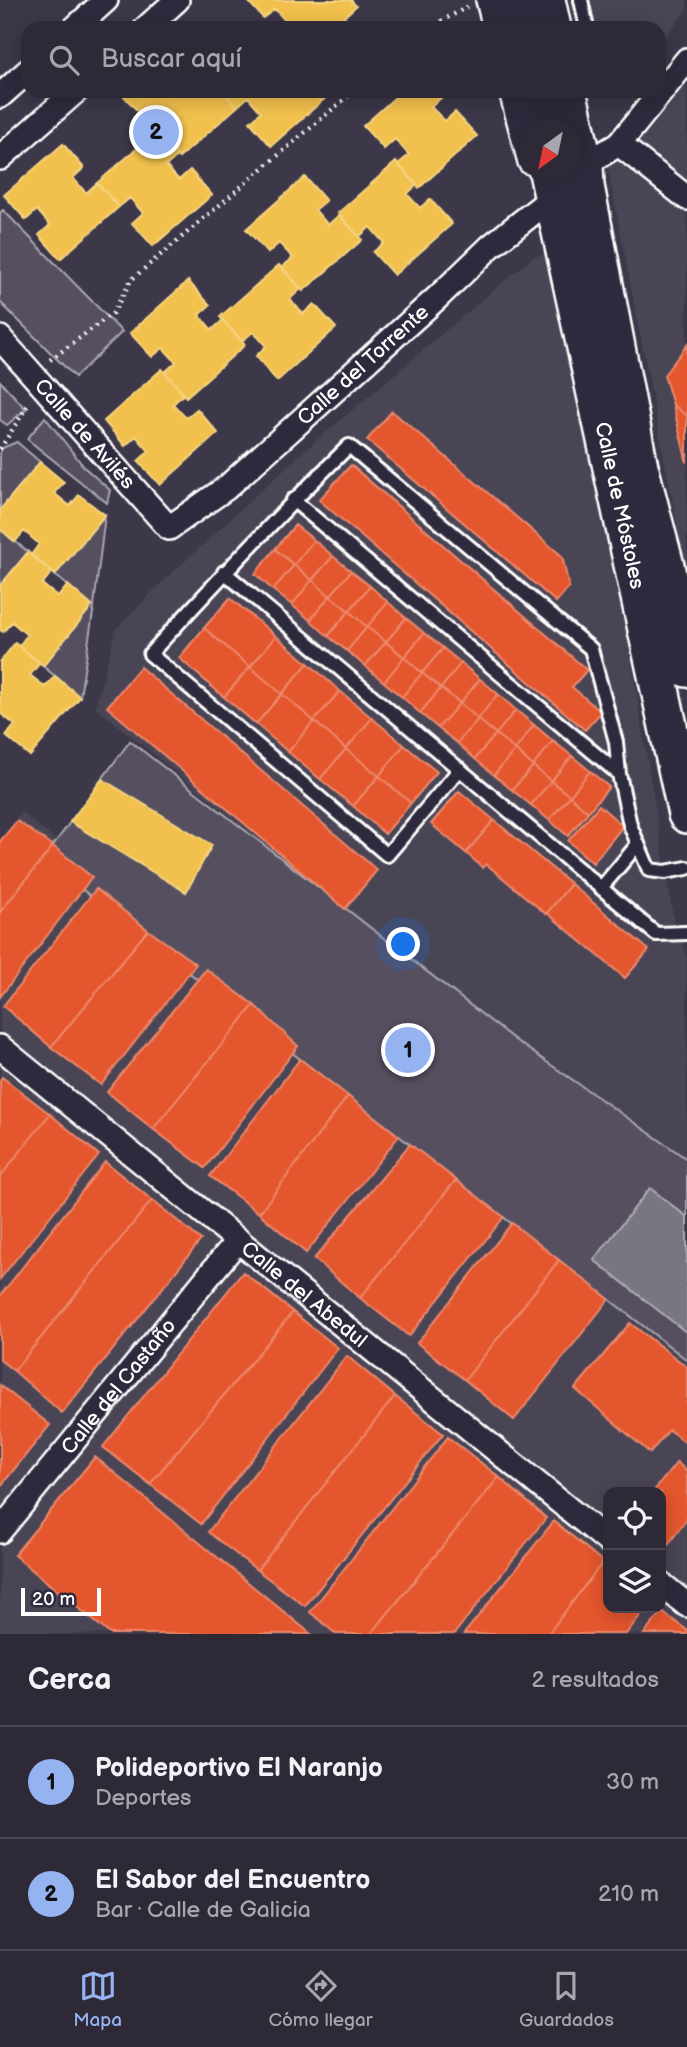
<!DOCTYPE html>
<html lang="es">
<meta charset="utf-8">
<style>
body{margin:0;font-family:"Balsamiq Sans",sans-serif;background:#393542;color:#f1f3f6}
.controls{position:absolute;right:21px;bottom:21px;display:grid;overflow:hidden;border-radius:14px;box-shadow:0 4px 18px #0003}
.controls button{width:63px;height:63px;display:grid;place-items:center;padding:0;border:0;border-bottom:2px solid #484552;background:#2d2937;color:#f1f3f6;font:35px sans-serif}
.compass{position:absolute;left:519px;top:119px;width:63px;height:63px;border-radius:50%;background:#2d2937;box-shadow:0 4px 18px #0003;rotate:213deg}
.scale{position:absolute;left:21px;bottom:18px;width:80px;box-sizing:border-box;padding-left:7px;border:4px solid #fff;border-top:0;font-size:19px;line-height:24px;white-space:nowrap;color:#fff;-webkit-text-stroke:5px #2f2a3d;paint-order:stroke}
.you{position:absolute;left:404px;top:945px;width:24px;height:24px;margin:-18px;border:5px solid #fff;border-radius:50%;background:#1a73e8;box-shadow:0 0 0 10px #1a73e833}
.badge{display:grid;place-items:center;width:46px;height:46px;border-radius:50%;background:#95b2f1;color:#111;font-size:23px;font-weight:700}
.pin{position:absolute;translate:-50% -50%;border:4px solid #fff;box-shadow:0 2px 7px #0006}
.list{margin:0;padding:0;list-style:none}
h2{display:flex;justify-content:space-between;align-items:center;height:91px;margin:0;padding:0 28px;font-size:30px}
h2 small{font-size:23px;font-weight:400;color:#a7a6ad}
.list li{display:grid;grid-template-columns:46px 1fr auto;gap:21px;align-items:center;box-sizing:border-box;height:112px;padding:0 28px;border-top:2px solid #484552}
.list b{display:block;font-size:26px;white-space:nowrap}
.list p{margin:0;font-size:23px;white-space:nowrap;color:#a7a6ad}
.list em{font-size:23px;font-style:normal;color:#a7a6ad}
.icon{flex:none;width:38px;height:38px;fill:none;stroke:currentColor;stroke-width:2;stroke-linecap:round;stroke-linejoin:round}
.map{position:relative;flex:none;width:687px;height:1634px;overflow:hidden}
.search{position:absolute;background:#2d2937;box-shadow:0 4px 18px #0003;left:21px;right:21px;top:21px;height:77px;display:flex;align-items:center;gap:18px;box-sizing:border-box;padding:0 24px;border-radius:21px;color:#a7a6ad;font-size:26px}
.sheet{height:315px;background:#2d2937}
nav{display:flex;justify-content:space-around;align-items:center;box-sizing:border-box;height:98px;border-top:2px solid #484552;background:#2d2937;font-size:19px;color:#a7a6ad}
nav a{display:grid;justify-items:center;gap:4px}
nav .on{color:#95b2f1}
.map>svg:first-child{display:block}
.built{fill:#494455;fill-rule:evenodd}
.green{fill:#555060;stroke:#aaa8b0;stroke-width:2}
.water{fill:#797682;stroke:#afadb4;stroke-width:2}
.homes{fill:#f2c14e;stroke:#f6d483;stroke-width:2}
.shops{fill:#e4572e;stroke:#ec896d;stroke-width:2}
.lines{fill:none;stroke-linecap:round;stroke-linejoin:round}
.lane-casing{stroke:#fff;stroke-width:18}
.street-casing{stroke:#fff;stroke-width:28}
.primary-casing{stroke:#fff;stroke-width:42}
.path{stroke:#fff;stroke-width:4.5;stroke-dasharray:2 5;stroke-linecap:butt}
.lane{stroke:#2f2a3d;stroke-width:12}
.street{stroke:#2f2a3d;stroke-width:23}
.primary{stroke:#2f2a3d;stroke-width:37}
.labels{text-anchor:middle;stroke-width:7;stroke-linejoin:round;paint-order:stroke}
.street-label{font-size:21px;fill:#fff;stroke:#2f2a3d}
</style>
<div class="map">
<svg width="687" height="1634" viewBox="0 0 687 1634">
<rect width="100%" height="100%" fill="#3c3749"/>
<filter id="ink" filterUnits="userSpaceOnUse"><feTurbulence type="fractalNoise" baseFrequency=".0143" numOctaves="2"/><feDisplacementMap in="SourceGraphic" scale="14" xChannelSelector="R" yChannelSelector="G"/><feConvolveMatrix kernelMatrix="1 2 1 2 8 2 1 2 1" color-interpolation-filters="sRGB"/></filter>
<g filter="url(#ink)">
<path class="built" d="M 570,0 L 687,0 L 687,9 L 659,45 L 659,28 L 575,28 Z
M 687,74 L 687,576 L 606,159 Z
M 564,252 L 673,915 L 687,957 L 687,1159 L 505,1033 L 345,909 L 95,707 L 116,629 L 157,587 L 298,456 L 534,256 Z
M 21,812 L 687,1344 L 687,1634 L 0,1634 L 0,841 ZM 608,1492 L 661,1492 L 661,1608 L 608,1608 Z"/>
<path class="green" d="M 3,210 L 122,332 L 75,377 L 0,302 L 0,213 Z
M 0,381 L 26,409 L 7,425 L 0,420 Z
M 45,417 L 85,468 L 110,490 L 107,503 L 27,439 Z
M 17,442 L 40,462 L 0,510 L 0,453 L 2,448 Z
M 105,515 L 94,606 L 80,697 L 43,666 L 92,606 L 55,575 Z
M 0,529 L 28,552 L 0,586 Z
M 130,741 L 515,1040 L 687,1159 L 687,1360 L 43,859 Z"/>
<path class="water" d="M 650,1188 L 687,1217 L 687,1333 L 594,1260 Z"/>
<path class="homes" d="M 247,0 L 351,0 L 356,6 L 332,28 L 284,28 L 288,24 L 275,9 L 263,18 Z
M 128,91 L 223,91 L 237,107 L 179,158 L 158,135 L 169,125 L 155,110 L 145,119 L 123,95 Z
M 223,91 L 327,91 L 330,94 L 271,146 L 250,122 L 261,112 L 248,97 L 237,107 Z
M 402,91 L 437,91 L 442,97 L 431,107 L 445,121 L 455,112 L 477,136 L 419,188 L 398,164 L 409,155 L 395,139 L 384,149 L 363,126 Z
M 156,132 L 177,156 L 166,166 L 179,180 L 190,170 L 212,195 L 153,246 L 132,223 L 143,213 L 130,198 L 119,207 L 97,183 Z
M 63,144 L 84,168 L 73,178 L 86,193 L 97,183 L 119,207 L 60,259 L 39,235 L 50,225 L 37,210 L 26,220 L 4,195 Z
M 396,162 L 417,185 L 407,194 L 420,208 L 430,199 L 452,224 L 394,275 L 373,252 L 384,243 L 370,227 L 359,237 L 338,213 Z
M 305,177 L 326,201 L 315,210 L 328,225 L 339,215 L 362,240 L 303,291 L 282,267 L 293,258 L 279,243 L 268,253 L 246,229 Z
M 279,265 L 301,289 L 290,299 L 303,314 L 314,304 L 336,328 L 277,381 L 256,356 L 266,346 L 253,332 L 242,341 L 220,317 Z
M 188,281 L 210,305 L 199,315 L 212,330 L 223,320 L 245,345 L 186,397 L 165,372 L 176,362 L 163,348 L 152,357 L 130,333 Z
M 162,369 L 184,394 L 173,404 L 186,418 L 197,409 L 218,433 L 160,485 L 138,461 L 149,451 L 136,436 L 125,446 L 104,421 Z
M 40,462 L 64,482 L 54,493 L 70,506 L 79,495 L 105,515 L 55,575 L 31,555 L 39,544 L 24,531 L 15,542 L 0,529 L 0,510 Z
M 28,552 L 52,572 L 42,584 L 58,597 L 68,585 L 92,606 L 43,666 L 19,646 L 27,635 L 12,622 L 3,632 L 0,630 L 0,586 Z
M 15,643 L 40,663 L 30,675 L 45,687 L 55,676 L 80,697 L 30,756 L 6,736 L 15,725 L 0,713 L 0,662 Z
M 102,779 L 212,845 L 186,892 L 70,822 Z"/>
<path class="shops" d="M 687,345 L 687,416 L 673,405 L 664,375 Z
M 673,405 L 687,416 L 687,463 Z
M 392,411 L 562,556 L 569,587 L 556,602 L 367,440 Z
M 351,465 L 587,670 L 572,687 L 601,712 L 585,730 L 319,500 Z
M 295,525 L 314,540 L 294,565 L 275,549 Z
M 314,540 L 333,556 L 312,580 L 294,565 Z
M 275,549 L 294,565 L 273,590 L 255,574 Z
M 333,556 L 351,571 L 330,596 L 312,580 Z
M 294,565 L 312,580 L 292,605 L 273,590 Z
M 351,571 L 370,586 L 349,611 L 330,596 Z
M 312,580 L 330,596 L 310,620 L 292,605 Z
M 370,586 L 388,602 L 367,627 L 349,611 Z
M 330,596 L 349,611 L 328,636 L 310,620 Z
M 230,598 L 276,636 L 250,667 L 204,628 Z
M 388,602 L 406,618 L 386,642 L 367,627 Z
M 349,611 L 367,627 L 347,651 L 328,636 Z
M 406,618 L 424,633 L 404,657 L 386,642 Z
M 367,627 L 386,642 L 365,666 L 347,651 Z
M 204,628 L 250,667 L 224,697 L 179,658 Z
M 424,633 L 443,648 L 422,673 L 404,657 Z
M 276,636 L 308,663 L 282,694 L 250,667 Z
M 386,642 L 404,657 L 384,682 L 365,666 Z
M 443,648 L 461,663 L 441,688 L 422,673 Z
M 404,657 L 422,673 L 402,697 L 384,682 Z
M 308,663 L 340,691 L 314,721 L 282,694 Z
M 461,663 L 480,679 L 460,703 L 441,688 Z
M 140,667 L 377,870 L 345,909 L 107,707 Z
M 250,667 L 282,694 L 256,724 L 224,697 Z
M 422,673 L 441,688 L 420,713 L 402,697 Z
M 480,679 L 498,694 L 478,719 L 460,703 Z
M 441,688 L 460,703 L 438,728 L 420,713 Z
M 340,691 L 372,718 L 346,749 L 314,721 Z
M 282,694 L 314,721 L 288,752 L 256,724 Z
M 498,694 L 516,710 L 496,734 L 478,719 Z
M 460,703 L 478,719 L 457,743 L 438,728 Z
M 516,710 L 534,725 L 515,750 L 496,734 Z
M 372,718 L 404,745 L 379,776 L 346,749 Z
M 478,719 L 496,734 L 475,759 L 457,743 Z
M 314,721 L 346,749 L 320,779 L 288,752 Z
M 534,725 L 553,741 L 533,766 L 515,750 Z
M 496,734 L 515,750 L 494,775 L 475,759 Z
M 553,741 L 572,756 L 551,781 L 533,766 Z
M 404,745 L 437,772 L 411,803 L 379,776 Z
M 346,749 L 379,776 L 353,806 L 320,779 Z
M 515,750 L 533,766 L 512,790 L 494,775 Z
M 572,756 L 590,771 L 570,796 L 551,781 Z
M 533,766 L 551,781 L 531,805 L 512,790 Z
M 590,771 L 609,787 L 588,812 L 570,796 Z
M 379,776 L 411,803 L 385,834 L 353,806 Z
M 551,781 L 570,796 L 549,820 L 531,805 Z
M 459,791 L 494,820 L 466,853 L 431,824 Z
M 570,796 L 588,812 L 568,836 L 549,820 Z
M 599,805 L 623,826 L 593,863 L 568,841 Z
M 494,820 L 571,884 L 546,914 L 486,864 L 483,868 L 466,853 Z
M 17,821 L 53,846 L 0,912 L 0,841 Z
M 53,846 L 92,877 L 0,997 L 0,912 Z
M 571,884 L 649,950 L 625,978 L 547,913 Z
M 96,889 L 148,930 L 51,1047 L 3,1006 Z
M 148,930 L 196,964 L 101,1085 L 51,1047 Z
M 206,969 L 254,1005 L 153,1129 L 107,1092 Z
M 254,1005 L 298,1046 L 205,1168 L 153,1129 Z
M 300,1059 L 348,1096 L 259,1213 L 210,1176 Z
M 2,1077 L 50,1114 L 0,1177 L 0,1080 Z
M 348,1096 L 399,1136 L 306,1253 L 259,1213 Z
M 50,1114 L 99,1155 L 0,1279 L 0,1177 Z
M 410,1144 L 456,1180 L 360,1298 L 314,1259 Z
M 105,1162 L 152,1200 L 14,1371 L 0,1360 L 0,1296 Z
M 456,1180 L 504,1217 L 409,1336 L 360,1298 Z
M 152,1200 L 201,1240 L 62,1413 L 14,1371 Z
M 512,1223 L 559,1260 L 465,1380 L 417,1343 Z
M 559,1260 L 609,1299 L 514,1420 L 465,1380 Z
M 243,1272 L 293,1312 L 150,1484 L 103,1447 Z
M 293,1312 L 338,1348 L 201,1524 L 150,1484 Z
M 630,1323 L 687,1367 L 687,1444 L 669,1430 L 650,1453 L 575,1389 Z
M 347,1356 L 395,1396 L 257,1570 L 208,1532 Z
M 0,1385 L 50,1425 L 0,1487 Z
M 395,1396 L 443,1434 L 305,1606 L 257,1570 Z
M 448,1437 L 499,1477 L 371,1634 L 336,1634 L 310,1612 Z
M 95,1457 L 311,1634 L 110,1634 L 14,1555 Z
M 677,1462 L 687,1472 L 687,1519 L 667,1546 L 661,1541 L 661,1492 L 653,1492 Z
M 499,1477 L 546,1518 L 454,1634 L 371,1634 Z
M 554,1521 L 603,1562 L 548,1634 L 464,1634 Z
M 603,1562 L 608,1566 L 608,1608 L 646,1608 L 626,1634 L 548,1634 Z
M 662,1612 L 687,1630 L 687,1634 L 644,1634 Z"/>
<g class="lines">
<g class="lane-casing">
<path id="lane" d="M 581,0 L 587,28
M 293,500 L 619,774
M 224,572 L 656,934 L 687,933
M 460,769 L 387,855 L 150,654 C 215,583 280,513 349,446 L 591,649 L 616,742 L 619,774 L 630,825 L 649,870 L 665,872 L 687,868
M 601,888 L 638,844"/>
</g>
<g class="street-casing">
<g id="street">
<path d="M 488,0 L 495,28"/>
<path d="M 75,28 L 106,0"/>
<path d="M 146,28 L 177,0"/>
<path d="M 511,91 L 530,162"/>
<path d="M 0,96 L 28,71"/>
<path d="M 619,144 L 687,198"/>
<path d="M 0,158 L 76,91"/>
<path d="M 584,165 L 619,144 L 687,60"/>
<path id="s1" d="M 0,338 L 169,528 L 226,488 L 438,297 L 491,246 L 553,197 L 547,189"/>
<path id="s2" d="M 0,1047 L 608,1541"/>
<path id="s3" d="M 0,1531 L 238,1240"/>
<path d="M 661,1584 L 687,1605"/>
</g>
</g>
<g class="primary-casing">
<g id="primary">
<path d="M 514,0 L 519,28"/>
<path d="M 546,0 L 552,28"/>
<path d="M 532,91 L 539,130"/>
<path d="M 567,91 L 584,165 L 585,186 L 639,467 L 665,566 L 687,668"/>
<path id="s4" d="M 548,172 L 687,814"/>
</g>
</g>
<path class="path" d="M 429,28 L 467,7
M 50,360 L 113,313 L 131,280 L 354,91
M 0,449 L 28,405"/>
<use href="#lane" class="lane"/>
<use href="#street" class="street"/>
<use href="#primary" class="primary"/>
</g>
</g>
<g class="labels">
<g class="street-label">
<text dy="7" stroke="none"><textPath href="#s1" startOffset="508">Calle del Torrente</textPath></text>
<text dy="7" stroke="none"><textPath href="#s1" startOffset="128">Calle de Avilés</textPath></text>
<text dy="7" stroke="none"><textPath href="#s4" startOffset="341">Calle de Móstoles</textPath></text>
<text dy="7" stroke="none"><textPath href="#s2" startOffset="392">Calle del Abedul</textPath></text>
<text dy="7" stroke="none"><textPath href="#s3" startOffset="187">Calle del Castaño</textPath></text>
</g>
</g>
</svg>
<div class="controls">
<button><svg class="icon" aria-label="locate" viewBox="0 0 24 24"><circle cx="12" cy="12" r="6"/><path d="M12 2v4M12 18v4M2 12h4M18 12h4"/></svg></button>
<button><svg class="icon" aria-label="layers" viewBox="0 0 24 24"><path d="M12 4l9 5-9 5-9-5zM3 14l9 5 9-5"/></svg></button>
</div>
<svg class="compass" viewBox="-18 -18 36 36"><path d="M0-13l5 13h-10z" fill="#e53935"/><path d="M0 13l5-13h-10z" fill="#a7a6ad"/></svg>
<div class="scale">20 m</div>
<div class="you"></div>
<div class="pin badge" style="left:408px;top:1050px">1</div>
<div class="pin badge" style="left:156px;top:132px">2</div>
<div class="search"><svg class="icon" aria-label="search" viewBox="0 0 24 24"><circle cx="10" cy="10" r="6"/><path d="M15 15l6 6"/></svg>Buscar aquí</div>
</div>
<section class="sheet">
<h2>Cerca<small>2 resultados</small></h2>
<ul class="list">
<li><span class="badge">1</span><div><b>Polideportivo El Naranjo</b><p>Deportes</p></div><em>30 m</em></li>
<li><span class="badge">2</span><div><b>El Sabor del Encuentro</b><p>Bar · Calle de Galicia</p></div><em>210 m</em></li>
</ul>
</section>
<nav>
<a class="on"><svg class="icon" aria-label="map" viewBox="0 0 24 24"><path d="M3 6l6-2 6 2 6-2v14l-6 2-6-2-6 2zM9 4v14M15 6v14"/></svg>Mapa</a>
<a><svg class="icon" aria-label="directions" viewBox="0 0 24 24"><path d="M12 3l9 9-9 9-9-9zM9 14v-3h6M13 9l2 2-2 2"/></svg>Cómo llegar</a>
<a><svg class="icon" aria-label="saved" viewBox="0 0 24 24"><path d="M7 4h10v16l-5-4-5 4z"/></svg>Guardados</a>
</nav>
